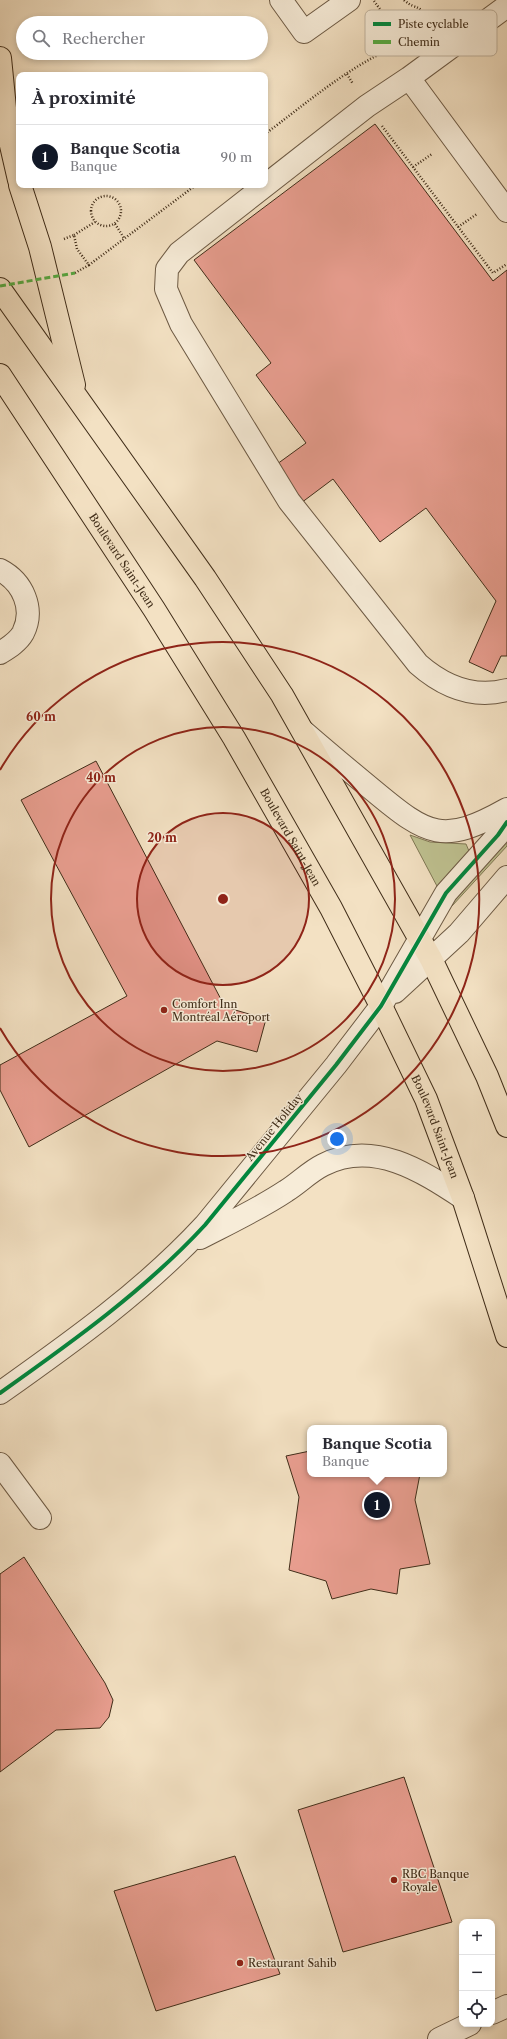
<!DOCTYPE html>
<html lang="fr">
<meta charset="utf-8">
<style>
body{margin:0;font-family:"Libre Caslon Text",serif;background:#f7f7f7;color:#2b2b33}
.controls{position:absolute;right:12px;bottom:12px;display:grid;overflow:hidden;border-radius:8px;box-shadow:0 2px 6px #0003}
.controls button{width:36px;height:36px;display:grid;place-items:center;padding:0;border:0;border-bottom:1px solid #e1e1e2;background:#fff;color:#2b2b33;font:20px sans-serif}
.you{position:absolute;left:337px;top:1139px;width:14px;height:14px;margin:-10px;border:3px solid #fff;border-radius:50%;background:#1a73e8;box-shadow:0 0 0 6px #1a73e833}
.badge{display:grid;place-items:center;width:26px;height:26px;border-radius:50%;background:#111827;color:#fff;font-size:13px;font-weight:700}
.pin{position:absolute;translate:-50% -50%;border:2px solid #fff;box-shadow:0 1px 4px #0006}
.popup{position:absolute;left:307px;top:1425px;width:140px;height:52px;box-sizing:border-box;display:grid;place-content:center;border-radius:8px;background:#fff;filter:drop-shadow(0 1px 3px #0005);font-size:13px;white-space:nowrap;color:#7c7c81}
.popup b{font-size:15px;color:#2b2b33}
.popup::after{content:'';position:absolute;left:50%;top:100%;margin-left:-8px;border:8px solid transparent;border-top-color:#fff}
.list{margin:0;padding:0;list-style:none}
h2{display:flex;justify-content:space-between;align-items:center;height:52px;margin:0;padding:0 16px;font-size:17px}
h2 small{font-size:13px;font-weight:400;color:#7c7c81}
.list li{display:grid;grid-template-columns:26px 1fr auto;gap:12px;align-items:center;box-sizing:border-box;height:64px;padding:0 16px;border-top:1px solid #e1e1e2}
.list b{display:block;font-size:15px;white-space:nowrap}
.list p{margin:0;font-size:13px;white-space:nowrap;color:#7c7c81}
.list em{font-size:13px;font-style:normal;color:#7c7c81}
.icon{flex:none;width:22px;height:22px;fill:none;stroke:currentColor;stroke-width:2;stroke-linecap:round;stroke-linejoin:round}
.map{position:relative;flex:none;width:507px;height:2039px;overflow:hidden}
.search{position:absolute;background:#fff;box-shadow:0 2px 6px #0003;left:16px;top:16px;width:252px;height:44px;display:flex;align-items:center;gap:10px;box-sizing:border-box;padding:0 14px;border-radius:22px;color:#7c7c81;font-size:15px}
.panel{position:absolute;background:#fff;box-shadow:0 2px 6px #0003;left:16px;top:72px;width:252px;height:116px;border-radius:8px}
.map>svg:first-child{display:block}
.green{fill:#bfc291;stroke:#807855}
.building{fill:#e99e90;stroke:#402d19}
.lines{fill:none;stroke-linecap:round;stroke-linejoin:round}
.minor-casing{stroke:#6d5a44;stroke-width:24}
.major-casing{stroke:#402d19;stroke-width:24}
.path{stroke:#402d19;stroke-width:2.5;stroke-dasharray:1 2;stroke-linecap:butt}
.minor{stroke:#f7ecd8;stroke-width:22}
.major{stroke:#f3e1c3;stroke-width:22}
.quiet{stroke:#56ab42;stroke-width:3;stroke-dasharray:6 3;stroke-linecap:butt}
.cycleway-casing{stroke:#f7ecd8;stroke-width:6}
.cycleway{stroke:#00873e;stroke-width:4}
.ring{fill:none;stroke:#8f2418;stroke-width:2}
.poi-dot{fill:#8f2418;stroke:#f7ecd8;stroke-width:1.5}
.labels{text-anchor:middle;stroke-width:3;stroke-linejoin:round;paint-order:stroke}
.street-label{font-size:11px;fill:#402d19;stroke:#f7ecd8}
.poi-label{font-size:11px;fill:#402d19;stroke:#f7ecd8;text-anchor:start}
.key{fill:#f7ecd8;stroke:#c0b39f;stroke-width:1}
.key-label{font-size:11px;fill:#402d19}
.centre{fill:#8f2418;stroke:#f7ecd8;stroke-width:2}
.ring-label{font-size:12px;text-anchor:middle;font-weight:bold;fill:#8f2418;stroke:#f7ecd8;stroke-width:3;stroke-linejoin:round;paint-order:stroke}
</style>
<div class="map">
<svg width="507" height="2039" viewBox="0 0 507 2039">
<rect width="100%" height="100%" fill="#f3e1c3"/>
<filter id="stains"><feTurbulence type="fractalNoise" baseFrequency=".005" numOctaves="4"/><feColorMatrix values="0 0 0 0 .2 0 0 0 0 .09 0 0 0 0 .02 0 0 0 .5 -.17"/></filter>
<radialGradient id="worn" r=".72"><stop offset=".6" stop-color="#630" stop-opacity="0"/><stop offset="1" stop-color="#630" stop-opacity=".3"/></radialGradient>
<path class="green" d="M 410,835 L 430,842 L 466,844 L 469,851 L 438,888 Z
M 507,841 L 507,846 L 452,906 L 449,904 Z"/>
<path class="building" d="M 375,124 L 493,281 L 507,270 L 507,656 L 501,656 L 493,673 L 469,662 L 496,601 L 426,508 L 380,542 L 333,479 L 301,503 L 273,467 L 306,443 L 256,375 L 271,363 L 194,260 Z
M 96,761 L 225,1007 L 266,1019 L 257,1052 L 217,1041 L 29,1147 L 0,1090 L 0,1065 L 127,996 L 21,800 Z
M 310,1451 L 310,1474 L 420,1474 L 415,1500 L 430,1564 L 400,1569 L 397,1594 L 371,1589 L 332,1599 L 326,1581 L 289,1570 L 299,1497 L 286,1456 Z
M 24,1557 L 105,1683 L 113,1700 L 109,1717 L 100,1728 L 56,1730 L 0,1772 L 0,1574 Z
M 404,1777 L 452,1922 L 343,1952 L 298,1810 Z
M 235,1856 L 280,1974 L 156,2011 L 114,1891 Z"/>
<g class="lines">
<g class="minor-casing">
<path id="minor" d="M 281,0 L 304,32 L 349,0
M 507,6 L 409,78 L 367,106 L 179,253 L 167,269 L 166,289 L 181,324 L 289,501 L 418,664 C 443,686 473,699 507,690
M 409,78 L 507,211
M 0,570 C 23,582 35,609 23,633 C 18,642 8,648 0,653
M 304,732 C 327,752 351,772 374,791 C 428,836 443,845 507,809
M 395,992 L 459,933 L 507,877
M 200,1238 C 229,1223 259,1209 286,1191 C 299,1183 309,1172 323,1165 C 373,1139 422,1171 463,1198
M 0,1393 C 72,1342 145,1290 205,1225 L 336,1065 L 381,1006 L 446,893 L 498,835 L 507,822
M 0,1464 L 40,1518
M 492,2013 L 507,2006
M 439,2039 L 470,2024"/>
</g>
<g class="major-casing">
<g id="major">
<path d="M 0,58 L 7,128 L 19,180"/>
<path d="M 20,185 L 40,247 L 74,385"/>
<path d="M 0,289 L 205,578 L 282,695 L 431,959 L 487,1076 L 507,1126"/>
<path id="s1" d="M 0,375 L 154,609 L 234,738 L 331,908 L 381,1006 L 426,1099 L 463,1198 L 507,1336"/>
</g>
</g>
<path class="path" d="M 404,0 C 417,12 421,1 427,25
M 374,1 L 385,16 L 388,30 L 401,44
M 425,33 L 427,25 L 441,21
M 347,74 L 353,84
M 382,126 L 493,273 L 507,264
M 265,134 C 302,107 366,51 411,43
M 413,167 L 432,154
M91 211a15 15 0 1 1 30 0a15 15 0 1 1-30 0Z
M 115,224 L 124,238
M 458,227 L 477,214
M 74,235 L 95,222
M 64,239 L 74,235 L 77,249 L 89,265 L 196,185
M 75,273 L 89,265"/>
<use href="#minor" class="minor"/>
<use href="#major" class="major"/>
<path class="quiet" d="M 0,286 L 75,273"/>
<g class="cycleway-casing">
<path id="cycleway" d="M 0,1393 C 72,1342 145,1290 205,1225 L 336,1065 L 381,1006 L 446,893 L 498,835 L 507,822"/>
</g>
<use href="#cycleway" class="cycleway"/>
</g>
<circle cx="223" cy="899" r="86" fill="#8f2418" fill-opacity=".12"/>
<g class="ring">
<circle cx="223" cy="899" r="86"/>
<circle cx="223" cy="899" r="172"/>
<path d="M0 770A257 257 0 1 1 0 1028"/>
</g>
<g class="poi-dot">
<circle cx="164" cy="1010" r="4"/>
<circle cx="394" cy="1880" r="4"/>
<circle cx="240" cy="1963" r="4"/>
</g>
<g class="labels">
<g class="street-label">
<text dy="4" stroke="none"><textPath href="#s1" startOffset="222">Boulevard Saint-Jean</textPath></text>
<text dy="4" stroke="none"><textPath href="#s1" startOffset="546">Boulevard Saint-Jean</textPath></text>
<text dy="4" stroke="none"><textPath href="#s1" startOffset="870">Boulevard Saint-Jean</textPath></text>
<text transform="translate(274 1127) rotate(-51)" y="4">Avenue Holiday</text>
</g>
<g class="poi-label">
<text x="172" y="1008">Comfort Inn<tspan x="172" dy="13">Montréal Aéroport</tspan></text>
<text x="402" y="1878">RBC Banque<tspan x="402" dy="13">Royale</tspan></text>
<text x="248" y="1967">Restaurant Sahib</text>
</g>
</g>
<rect x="365" y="10" width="132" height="46" rx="6" class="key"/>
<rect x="373" y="22" width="18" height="4" fill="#00873e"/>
<rect x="373" y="40" width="18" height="4" fill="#56ab42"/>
<g class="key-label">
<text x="398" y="28">Piste cyclable</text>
<text x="398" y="46">Chemin</text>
</g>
<circle cx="223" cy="899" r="6" class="centre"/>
<g class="ring-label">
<text x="41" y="721">60 m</text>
<text x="101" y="782">40 m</text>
<text x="162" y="842">20 m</text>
</g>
<rect width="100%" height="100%" filter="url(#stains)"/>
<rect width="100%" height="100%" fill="url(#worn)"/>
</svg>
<div class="controls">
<button>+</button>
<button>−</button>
<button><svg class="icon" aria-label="locate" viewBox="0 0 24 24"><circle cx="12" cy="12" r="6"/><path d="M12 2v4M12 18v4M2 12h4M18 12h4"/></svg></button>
</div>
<div class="you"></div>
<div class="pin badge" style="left:377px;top:1505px">1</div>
<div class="popup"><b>Banque Scotia</b>Banque</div>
<div class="search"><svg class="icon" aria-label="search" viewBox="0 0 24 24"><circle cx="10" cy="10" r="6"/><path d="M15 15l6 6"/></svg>Rechercher</div>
<section class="panel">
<h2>À proximité<small></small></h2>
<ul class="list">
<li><span class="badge">1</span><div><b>Banque Scotia</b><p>Banque</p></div><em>90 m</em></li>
</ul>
</section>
</div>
